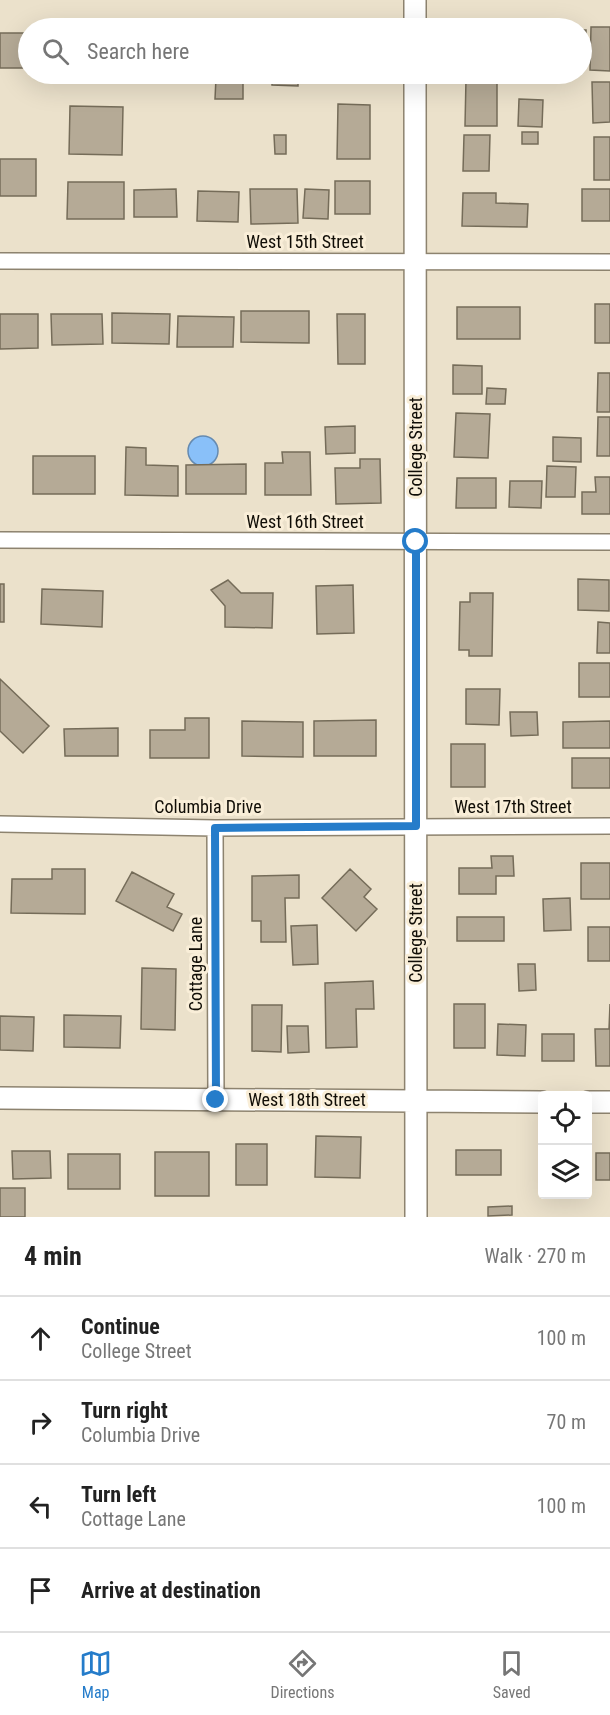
<!DOCTYPE html>
<meta charset="utf-8">
<style>
body{margin:0;font-family:"Roboto Condensed",sans-serif;background:#f6f6f6;color:#222}
.controls{position:absolute;right:18px;bottom:18px;display:grid;overflow:hidden;border-radius:6px;box-shadow:0 6px 24px #0002}
.controls button{width:54px;height:54px;display:grid;place-items:center;padding:0;border:0;border-bottom:2px solid #e0e0e0;background:#fff;color:#222;font:30px sans-serif}
.stop{position:absolute;width:18px;height:18px;margin:-14px;border:4px solid #257cca;border-radius:50%;background:#fff}
.stop.end{background:#257cca;border-color:#fff;box-shadow:0 2px 6px #0008}
.list{margin:0;padding:0;list-style:none}
h2{display:flex;justify-content:space-between;align-items:center;height:78px;margin:0;padding:0 24px;font-size:26px}
h2 small{font-size:20px;font-weight:400;color:#767676}
.list li{display:grid;grid-template-columns:39px 1fr auto;gap:18px;align-items:center;box-sizing:border-box;height:84px;padding:0 24px;border-top:2px solid #e0e0e0}
.list b{display:block;font-size:22px;white-space:nowrap}
.list p{margin:0;font-size:20px;white-space:nowrap;color:#767676}
.list em{font-size:20px;font-style:normal;color:#767676}
.icon{flex:none;width:33px;height:33px;fill:none;stroke:currentColor;stroke-width:2;stroke-linecap:round;stroke-linejoin:round}
.map{position:relative;flex:none;width:610px;height:1217px;overflow:hidden}
.search{position:absolute;background:#fff;box-shadow:0 6px 24px #0002;left:18px;right:18px;top:18px;height:66px;display:flex;align-items:center;gap:15px;box-sizing:border-box;padding:0 21px;border-radius:33px;color:#767676;font-size:22px}
.sheet{height:414px;background:#fff}
nav{display:flex;justify-content:space-around;align-items:center;box-sizing:border-box;height:84px;border-top:2px solid #e0e0e0;background:#fff;font-size:16px;color:#767676}
nav a{display:grid;justify-items:center;gap:3px}
nav .on{color:#257cca}
.map>svg:first-child{display:block}
.water{fill:#89c0f9;stroke:#658ab0;stroke-width:1.5}
.building{fill:#b5aa96;stroke:#756c59;stroke-width:1.5}
.lines{fill:none;stroke-linecap:round;stroke-linejoin:round}
.street-casing{stroke:#8d836f;stroke-width:18}
.secondary-casing{stroke:#8d836f;stroke-width:24}
.street{stroke:#fff;stroke-width:15}
.secondary{stroke:#fff;stroke-width:21}
.route{stroke:#257cca;stroke-width:8}
.labels{text-anchor:middle;stroke-width:6;stroke-linejoin:round;paint-order:stroke}
.street-label{font-size:18px;fill:#100d06;stroke:#f9eed8}
</style>
<div class="map">
<svg width="610" height="1217" viewBox="0 0 610 1217">
<rect width="100%" height="100%" fill="#ebe1cb"/>
<path class="water" d="M188 451a15 15 0 1 1 30 0a15 15 0 1 1-30 0Z"/>
<path class="building" d="M 460,19 L 496,19 L 496,28 L 460,28 Z
M 512,22 L 543,22 L 543,28 L 512,28 Z
M 591,27 L 610,27 L 610,71 L 590,70 Z
M 582,30 L 586,30 L 586,55 L 582,55 Z
M 0,33 L 27,33 L 27,68 L 0,68 Z
M 45,74 L 77,74 L 77,78 L 45,77 Z
M 272,74 L 298,74 L 298,86 L 272,85 Z
M 338,74 L 365,74 L 365,81 L 338,81 Z
M 216,78 L 243,78 L 243,99 L 215,99 Z
M 466,79 L 497,79 L 497,126 L 465,126 Z
M 592,82 L 610,82 L 610,122 L 593,123 Z
M 519,99 L 543,100 L 542,127 L 518,126 Z
M 338,104 L 370,105 L 370,159 L 337,159 Z
M 70,106 L 123,107 L 122,155 L 69,154 Z
M 522,132 L 538,132 L 538,144 L 522,144 Z
M 274,135 L 286,135 L 286,154 L 275,154 Z
M 464,135 L 490,135 L 489,171 L 463,171 Z
M 594,137 L 610,137 L 610,180 L 594,180 Z
M 0,159 L 36,159 L 36,196 L 0,196 Z
M 335,181 L 370,181 L 370,214 L 335,214 Z
M 68,182 L 124,182 L 124,219 L 67,219 Z
M 176,189 L 177,217 L 134,217 L 134,190 Z
M 250,189 L 297,189 L 298,223 L 251,224 Z
M 305,189 L 329,190 L 328,219 L 303,218 Z
M 582,189 L 610,189 L 610,221 L 582,221 Z
M 198,191 L 239,192 L 238,222 L 197,221 Z
M 463,193 L 496,193 L 496,203 L 528,204 L 527,227 L 462,226 Z
M 595,304 L 610,304 L 610,343 L 595,343 Z
M 457,307 L 520,307 L 520,339 L 457,339 Z
M 241,311 L 309,311 L 309,343 L 241,342 Z
M 112,313 L 170,314 L 169,344 L 112,343 Z
M 0,314 L 38,314 L 38,348 L 0,349 Z
M 51,314 L 102,314 L 103,344 L 52,345 Z
M 337,314 L 365,314 L 365,364 L 338,364 Z
M 178,316 L 234,317 L 233,347 L 177,347 Z
M 453,365 L 482,366 L 482,394 L 453,394 Z
M 598,373 L 610,373 L 610,412 L 597,412 Z
M 487,388 L 506,389 L 505,404 L 486,404 Z
M 456,413 L 490,414 L 488,458 L 454,457 Z
M 598,417 L 610,417 L 610,456 L 597,456 Z
M 355,426 L 355,453 L 326,454 L 325,427 Z
M 553,437 L 581,438 L 581,462 L 553,461 Z
M 126,447 L 146,448 L 146,465 L 178,466 L 178,496 L 125,495 Z
M 282,452 L 310,452 L 311,495 L 265,495 L 265,463 L 283,463 Z
M 33,456 L 95,456 L 95,494 L 33,494 Z
M 360,459 L 380,459 L 381,503 L 336,504 L 335,468 L 360,468 Z
M 246,464 L 246,494 L 186,494 L 186,465 Z
M 547,466 L 576,467 L 575,497 L 546,497 Z
M 595,477 L 610,477 L 610,514 L 582,514 L 582,492 L 596,492 Z
M 457,478 L 496,478 L 496,508 L 456,508 Z
M 510,481 L 542,481 L 541,508 L 509,507 Z
M 578,579 L 609,580 L 609,611 L 578,610 Z
M 228,580 L 241,593 L 273,593 L 272,628 L 225,627 L 225,606 L 211,590 Z
M 0,584 L 4,584 L 4,622 L 0,622 Z
M 353,585 L 354,633 L 317,634 L 316,586 Z
M 42,589 L 103,591 L 102,627 L 41,624 Z
M 470,593 L 493,593 L 492,656 L 469,656 L 469,650 L 459,650 L 460,602 L 470,602 Z
M 598,622 L 610,623 L 610,653 L 597,653 Z
M 579,663 L 610,663 L 610,697 L 579,697 Z
M 0,679 L 49,726 L 23,753 L 0,731 Z
M 466,689 L 500,689 L 499,725 L 466,724 Z
M 510,712 L 537,712 L 538,735 L 511,736 Z
M 185,718 L 209,718 L 209,758 L 150,758 L 150,730 L 185,730 Z
M 376,720 L 376,756 L 314,756 L 314,721 Z
M 242,721 L 303,722 L 303,757 L 242,756 Z
M 610,721 L 610,748 L 563,748 L 563,722 Z
M 118,728 L 118,756 L 65,756 L 64,729 Z
M 451,744 L 485,744 L 485,787 L 451,787 Z
M 572,758 L 610,758 L 610,788 L 572,788 Z
M 491,856 L 513,856 L 514,876 L 496,876 L 496,894 L 459,894 L 459,868 L 492,868 Z
M 581,863 L 610,863 L 610,899 L 581,899 Z
M 52,869 L 85,869 L 85,914 L 11,913 L 12,879 L 52,879 Z
M 350,869 L 371,889 L 364,897 L 377,909 L 356,931 L 322,898 Z
M 132,872 L 174,894 L 167,907 L 182,914 L 173,931 L 116,901 Z
M 299,875 L 299,898 L 285,898 L 286,942 L 261,942 L 261,921 L 252,921 L 252,876 Z
M 570,898 L 571,930 L 544,931 L 543,899 Z
M 457,917 L 504,917 L 504,941 L 457,941 Z
M 317,925 L 318,964 L 293,965 L 291,926 Z
M 588,927 L 610,927 L 610,961 L 588,961 Z
M 518,964 L 535,964 L 536,990 L 519,991 Z
M 142,968 L 176,969 L 175,1030 L 141,1029 Z
M 373,981 L 374,1009 L 356,1009 L 357,1047 L 326,1048 L 325,983 Z
M 454,1004 L 485,1004 L 485,1048 L 454,1048 Z
M 610,1004 L 610,1066 L 596,1066 L 595,1029 L 609,1029 Z
M 252,1005 L 282,1005 L 281,1052 L 252,1051 Z
M 64,1015 L 121,1016 L 120,1048 L 64,1047 Z
M 0,1016 L 34,1017 L 33,1051 L 0,1050 Z
M 498,1024 L 526,1025 L 525,1056 L 497,1055 Z
M 287,1026 L 308,1026 L 309,1052 L 288,1053 Z
M 542,1034 L 574,1034 L 574,1061 L 542,1061 Z
M 316,1136 L 361,1137 L 360,1178 L 315,1177 Z
M 236,1144 L 267,1144 L 267,1185 L 236,1185 Z
M 456,1150 L 501,1150 L 501,1175 L 456,1175 Z
M 12,1151 L 50,1151 L 51,1178 L 13,1179 Z
M 155,1152 L 209,1152 L 209,1196 L 155,1196 Z
M 596,1153 L 610,1153 L 610,1180 L 596,1180 Z
M 68,1154 L 120,1154 L 120,1189 L 68,1189 Z
M 0,1188 L 25,1188 L 25,1217 L 0,1217 Z
M 512,1206 L 512,1215 L 488,1216 L 488,1207 Z"/>
<g class="lines">
<g class="street-casing">
<path id="street" d="M 0,261 L 610,262
M 0,540 L 610,542
M 0,824 L 215,828 L 610,826
M 215,828 L 216,1100"/>
</g>
<g class="secondary-casing">
<path id="secondary" d="M 415,0 L 415,28
M 415,74 L 416,1217
M 0,1098 L 542,1102
M 588,1102 L 610,1102"/>
</g>
<use href="#street" class="street"/>
<use href="#secondary" class="secondary"/>
</g>
<g class="lines">
<path class="route" d="M 216,1100 L 215,828 L 416,826 L 416,542"/>
</g>
<g class="labels">
<g class="street-label">
<text x="305" y="248">West 15th Street</text>
<text transform="translate(416 447) rotate(-90)" y="6">College Street</text>
<text x="305" y="528">West 16th Street</text>
<text x="208" y="813">Columbia Drive</text>
<text x="513" y="813">West 17th Street</text>
<text transform="translate(416 933) rotate(-90)" y="6">College Street</text>
<text transform="translate(196 964) rotate(-90)" y="6">Cottage Lane</text>
<text x="307" y="1106">West 18th Street</text>
</g>
</g>
</svg>
<div class="controls">
<button><svg class="icon" aria-label="locate" viewBox="0 0 24 24"><circle cx="12" cy="12" r="6"/><path d="M12 2v4M12 18v4M2 12h4M18 12h4"/></svg></button>
<button><svg class="icon" aria-label="layers" viewBox="0 0 24 24"><path d="M12 4l9 5-9 5-9-5zM3 14l9 5 9-5"/></svg></button>
</div>
<div class="stop" style="left:416px;top:542px"></div>
<div class="stop end" style="left:216px;top:1100px"></div>
<div class="search"><svg class="icon" aria-label="search" viewBox="0 0 24 24"><circle cx="10" cy="10" r="6"/><path d="M15 15l6 6"/></svg>Search here</div>
</div>
<section class="sheet">
<h2>4 min<small>Walk · 270 m</small></h2>
<ul class="list">
<li><svg class="icon" aria-label="ahead" viewBox="0 0 24 24"><path d="M12 20V5M6 11l6-6 6 6"/></svg><div><b>Continue</b><p>College Street</p></div><em>100 m</em></li>
<li><svg class="icon" aria-label="right" viewBox="0 0 24 24"><path d="M7 20v-9h11M14 6l5 5-5 5"/></svg><div><b>Turn right</b><p>Columbia Drive</p></div><em>70 m</em></li>
<li><svg class="icon" aria-label="left" viewBox="0 0 24 24"><path d="M17 20v-9H6M10 6l-5 5 5 5"/></svg><div><b>Turn left</b><p>Cottage Lane</p></div><em>100 m</em></li>
<li><svg class="icon" aria-label="arrive" viewBox="0 0 24 24"><path d="M6 21V4h12l-3 4 3 4H6"/></svg><div><b>Arrive at destination</b></div></li>
</ul>
</section>
<nav>
<a class="on"><svg class="icon" aria-label="map" viewBox="0 0 24 24"><path d="M3 6l6-2 6 2 6-2v14l-6 2-6-2-6 2zM9 4v14M15 6v14"/></svg>Map</a>
<a><svg class="icon" aria-label="directions" viewBox="0 0 24 24"><path d="M12 3l9 9-9 9-9-9zM9 14v-3h6M13 9l2 2-2 2"/></svg>Directions</a>
<a><svg class="icon" aria-label="saved" viewBox="0 0 24 24"><path d="M7 4h10v16l-5-4-5 4z"/></svg>Saved</a>
</nav>
